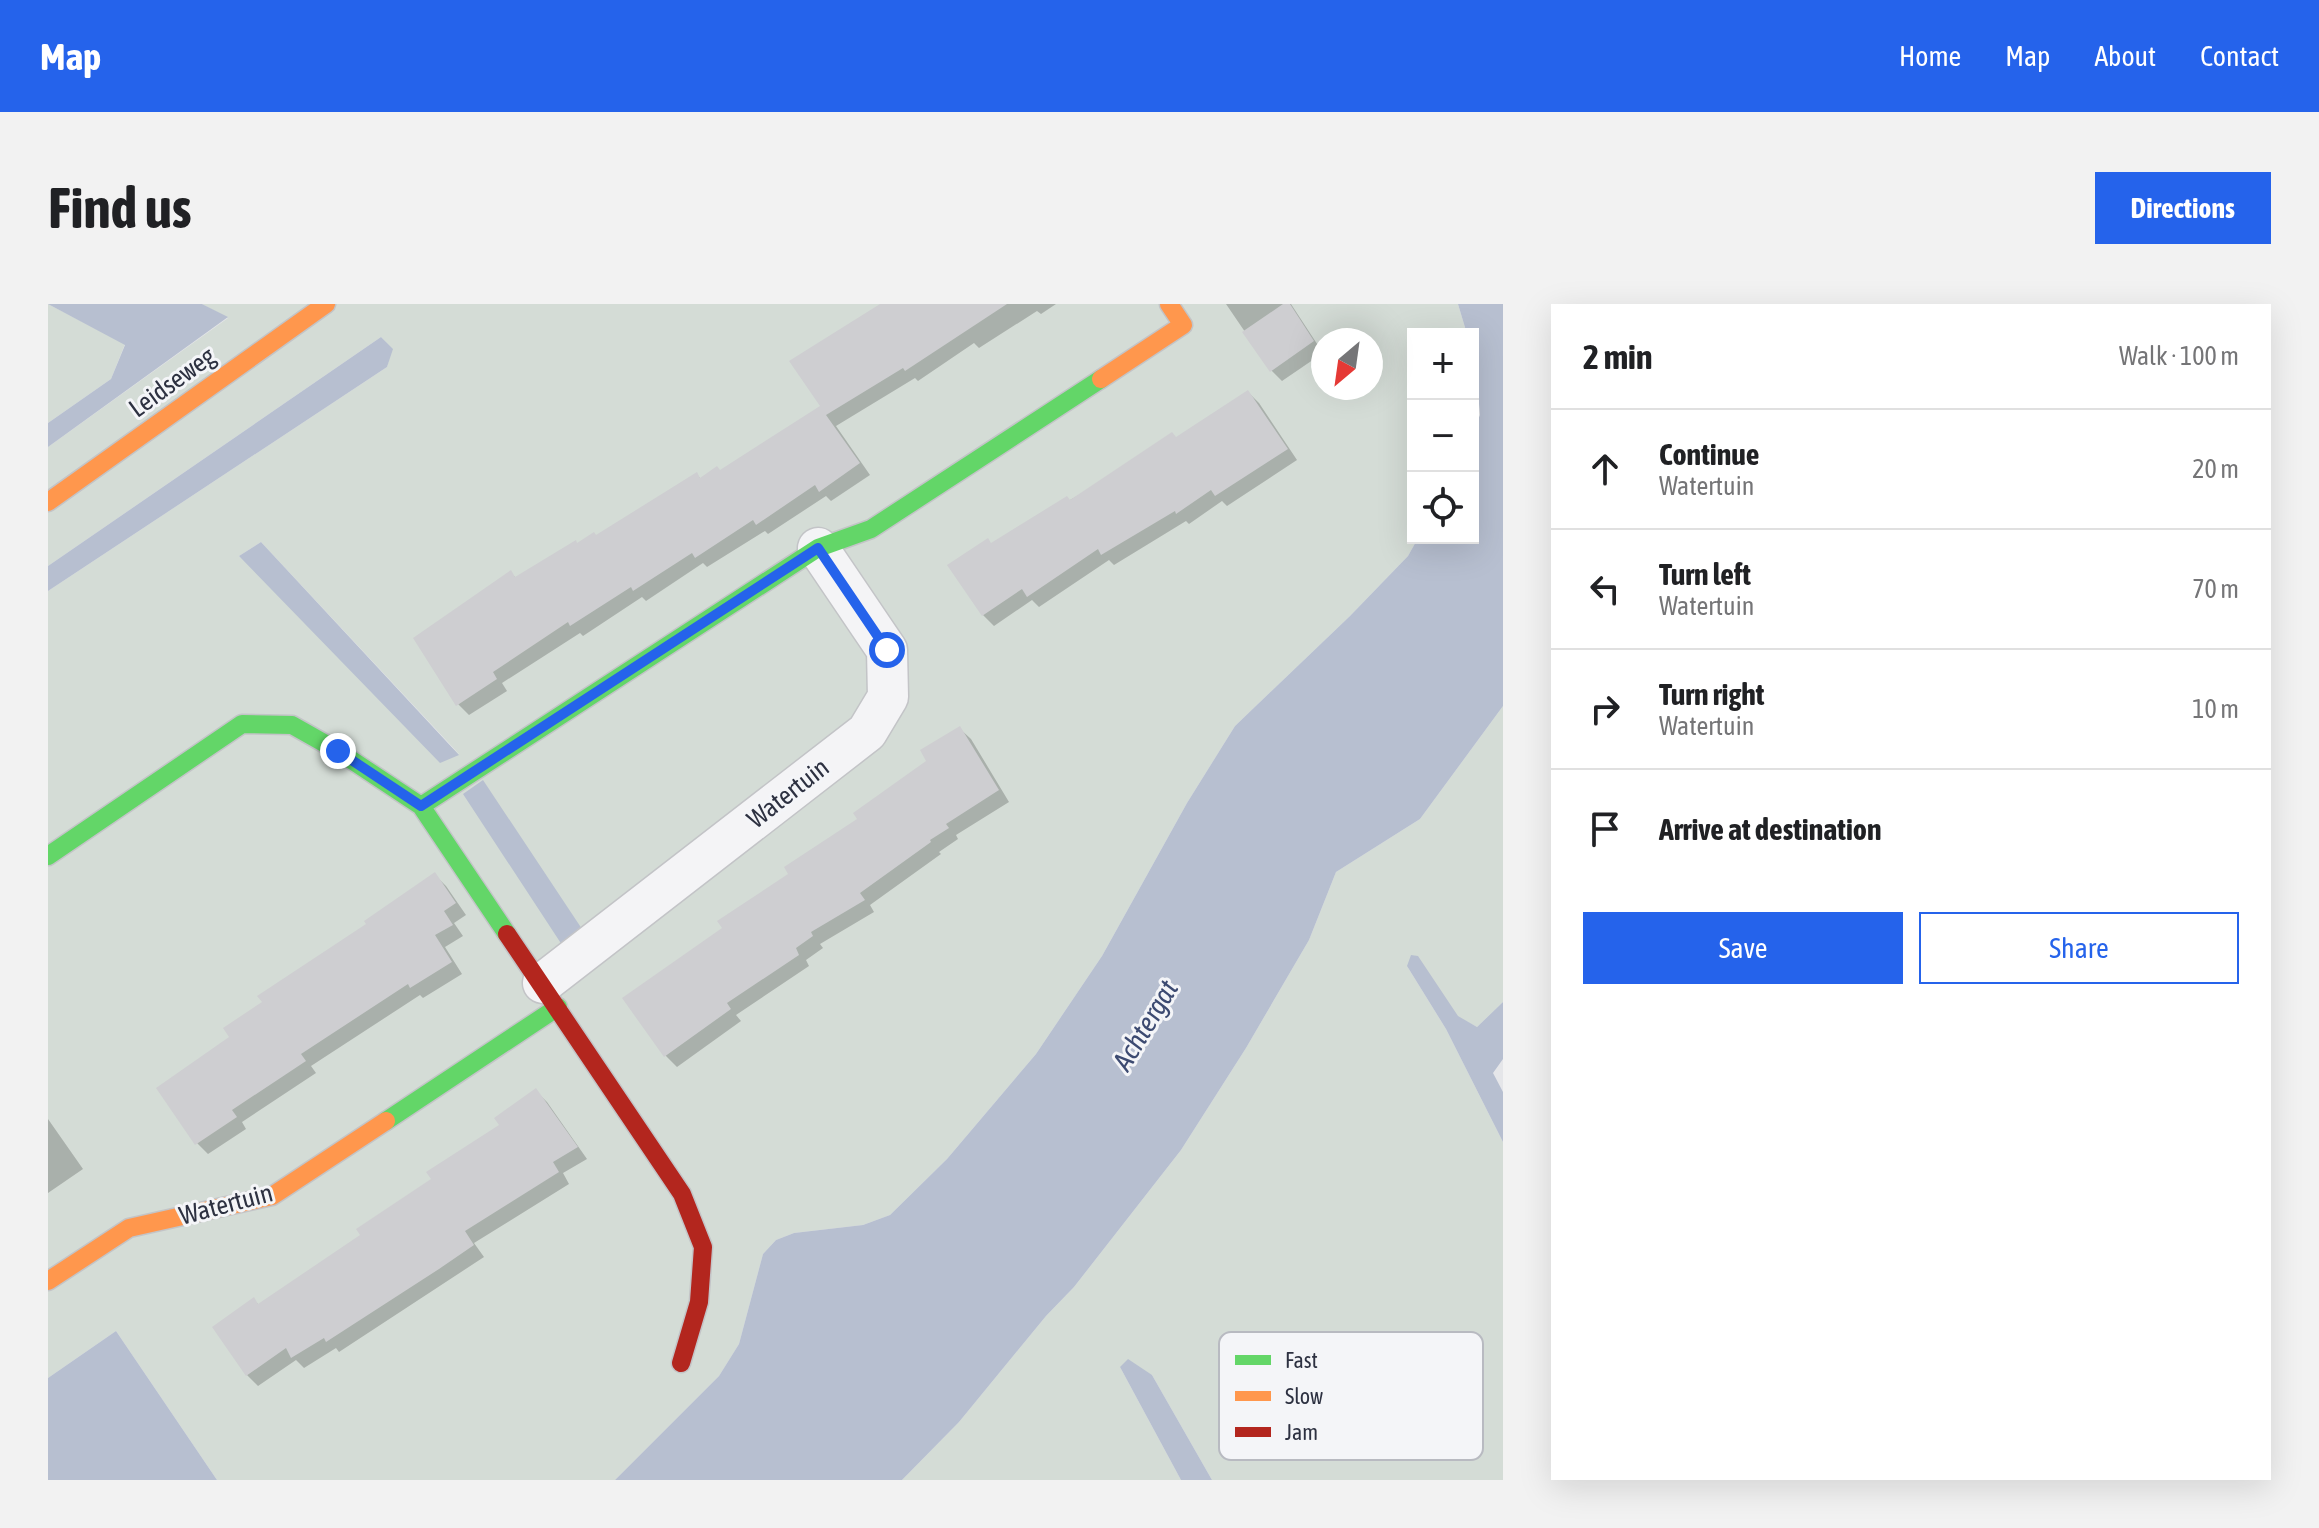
<!DOCTYPE html>
<meta charset="utf-8">
<style>
body{margin:0;font-family:"Asap Condensed",sans-serif;background:#f2f2f2;color:#202124}
.controls{position:absolute;right:24px;top:24px;display:grid;overflow:hidden;border-radius:0px;box-shadow:0 8px 32px #0002}
.controls button{width:72px;height:72px;display:grid;place-items:center;padding:0;border:0;border-bottom:2px solid #e0e0e0;background:#fff;color:#202124;font:40px sans-serif}
.compass{position:absolute;left:1263px;top:24px;width:72px;height:72px;border-radius:50%;background:#fff;box-shadow:0 8px 32px #0002;rotate:209deg}
.stop{position:absolute;width:24px;height:24px;margin:-18px;border:6px solid #2563eb;border-radius:50%;background:#fff}
.stop.end{background:#2563eb;border-color:#fff;box-shadow:0 2px 8px #0008}
.list{margin:0;padding:0;list-style:none}
h2{display:flex;justify-content:space-between;align-items:center;height:104px;margin:0;padding:0 32px;font-size:34px}
h2 small{font-size:26px;font-weight:400;color:#757577}
.list li{display:grid;grid-template-columns:52px 1fr auto;gap:24px;align-items:center;box-sizing:border-box;height:120px;padding:0 32px;border-top:2px solid #e0e0e0}
.list b{display:block;font-size:30px;white-space:nowrap}
.list p{margin:0;font-size:26px;white-space:nowrap;color:#757577}
.list em{font-size:26px;font-style:normal;color:#757577}
.actions{display:flex;gap:16px;padding:24px 32px}
.actions a{flex:1;padding:18px 0;border:2px solid #2563eb;border-radius:0px;text-align:center;font-size:28px;color:#2563eb}
.actions .main{background:#2563eb;color:#fff}
.icon{flex:none;width:44px;height:44px;fill:none;stroke:currentColor;stroke-width:2;stroke-linecap:round;stroke-linejoin:round}
.map{position:relative;flex:none;width:1455px;height:1176px;overflow:hidden;border-radius:0px}
header{display:flex;align-items:center;gap:48px;box-sizing:border-box;height:112px;padding:0 40px;background:#2563eb;color:#fff}
header strong{font-size:38px}
nav{display:flex;gap:44px;margin-inline-start:auto;font-size:28px}
.intro{display:flex;align-items:center;justify-content:space-between;box-sizing:border-box;height:192px;padding:0 48px}
h1{margin:0;font-size:56px}
.button{padding:20px 36px;border-radius:0px;background:#2563eb;color:#fff;font-size:28px;font-weight:700}
main{display:flex;gap:48px;padding:0 48px}
aside{flex:1;background:#fff;border-radius:0px;box-shadow:0 8px 32px #0002}
.map>svg:first-child{display:block}
.green{fill:#d4dcd6;fill-rule:evenodd}
.water{fill:#b7bfd0}
.shadow{fill:#0003}
.building{fill:#ceced1}
.lines{fill:none;stroke-linecap:round;stroke-linejoin:round}
.street-casing{stroke:#c3c4c7;stroke-width:43}
.fast-casing{stroke:#c3c4c7;stroke-width:21}
.slow-casing{stroke:#c3c4c7;stroke-width:21}
.jam-casing{stroke:#c3c4c7;stroke-width:21}
.street{stroke:#f4f4f6;stroke-width:40}
.fast{stroke:#63d668;stroke-width:18}
.slow{stroke:#ff974d;stroke-width:18}
.jam{stroke:#b3261e;stroke-width:18}
.route{stroke:#2563eb;stroke-width:10}
.labels{text-anchor:middle;stroke-width:6;stroke-linejoin:round;paint-order:stroke}
.street-label{font-size:26px;fill:#2d3141;stroke:#f4f5f8}
.water-label{font-size:28px;font-style:italic;fill:#3c4a71;stroke:#f4f5f8}
.key{fill:#f4f5f8;stroke:#b8bac1;stroke-width:2}
.key-label{font-size:22px;fill:#2d3141}
</style>
<header>
<strong>Map</strong>
<nav><a>Home</a><a>Map</a><a>About</a><a>Contact</a></nav>
</header>
<div class="intro"><h1>Find us</h1><a class="button">Directions</a></div>
<main>
<div class="map">
<svg width="1455" height="1176" viewBox="0 0 1455 1176">
<rect width="100%" height="100%" fill="#e5e6e9"/>
<path class="green" d="M 0,0 L 77,40 L 63,75 L 0,119 Z
M 154,0 L 1410,0 L 1419,30 L 1365,30 L 1365,234 L 1370,234 L 1360,252 L 1302,312 L 1187,422 L 1139,499 L 1054,652 L 988,750 L 899,855 L 842,911 L 815,921 L 746,929 L 728,936 L 715,950 L 691,1040 L 671,1072 L 567,1176 L 169,1176 L 68,1027 L 0,1074 L 0,287 L 339,63 L 344,45 L 333,33 L 0,262 L 0,143 L 180,14 ZM 1275,36 L 1323,36 L 1323,84 L 1275,84 ZM 213,238 L 411,450 L 191,252 Z
M 1425,49 C 1433,75 1435,104 1425,128 Z
M 1455,402 L 1455,698 L 1429,723 L 1410,713 L 1359,662 L 1398,725 L 1455,838 L 1455,1176 L 1164,1176 L 1104,1071 L 1072,1063 L 1133,1176 L 854,1176 L 911,1118 L 998,1012 L 1026,983 L 1133,846 L 1198,744 L 1261,636 L 1288,568 L 1372,515 Z"/>
<path class="water" d="M 0,0 L 154,0 L 180,13 L 0,143 L 0,119 L 63,75 L 77,41 Z
M 1410,0 L 1455,0 L 1455,402 L 1372,515 L 1288,568 L 1261,636 L 1198,744 L 1133,846 L 1026,983 L 998,1012 L 911,1118 L 854,1176 L 567,1176 L 671,1072 L 691,1040 L 715,950 L 728,936 L 746,929 L 815,921 L 842,911 L 899,855 L 988,750 L 1054,652 L 1139,499 L 1187,422 L 1302,312 L 1360,252 L 1370,234 L 1425,234 L 1425,128 L 1432,111 L 1425,30 L 1419,30 Z
M 333,33 L 345,45 L 339,63 L 0,287 L 0,262 Z
M 213,238 L 411,451 L 392,459 L 191,252 Z
M 435,476 L 536,628 L 516,644 L 415,490 Z
M 1363,651 L 1370,652 L 1410,712 L 1429,723 L 1455,698 L 1455,755 L 1445,769 L 1455,788 L 1455,838 L 1398,725 L 1359,662 Z
M 68,1027 L 169,1176 L 0,1176 L 0,1074 Z
M 1080,1055 L 1104,1071 L 1164,1176 L 1133,1176 L 1072,1063 Z"/>
<path class="shadow" d="M 835,0 L 1008,0 L 993,10 L 989,7 L 931,44 L 926,39 L 870,77 L 867,74 L 788,122 L 822,171 L 783,197 L 778,192 L 720,230 L 717,227 L 659,263 L 655,259 L 598,297 L 594,293 L 535,332 L 532,329 L 454,379 L 459,387 L 421,411 L 410,400 L 463,269 L 469,275 L 530,241 L 549,233 L 648,170 L 653,175 L 672,168 L 775,103 Z
M 1178,0 L 1243,0 L 1275,49 L 1234,77 L 1223,66 Z
M 1200,88 L 1211,99 L 1249,156 L 1179,202 L 1174,197 L 1141,220 L 1138,217 L 1066,261 L 1061,256 L 991,303 L 984,296 L 946,322 L 935,311 L 944,241 L 1128,135 Z
M 911,424 L 923,435 L 961,498 L 908,531 L 910,535 L 891,548 L 893,550 L 822,601 L 826,608 L 772,640 L 775,644 L 758,656 L 761,662 L 688,711 L 693,717 L 629,763 L 618,752 L 577,695 L 676,624 L 812,516 L 881,457 Z
M 387,571 L 398,582 L 418,611 L 406,619 L 415,632 L 397,643 L 414,670 L 375,694 L 372,691 L 263,762 L 268,769 L 194,818 L 198,825 L 160,850 L 149,839 L 184,734 L 321,621 Z
M 488,787 L 499,798 L 539,855 L 515,869 L 521,880 L 426,939 L 436,953 L 291,1048 L 288,1044 L 256,1064 L 248,1056 L 210,1082 L 199,1071 L 206,996 L 211,1001 L 315,931 L 454,821 Z
M 0,815 L 35,865 L 0,889 Z"/>
<path class="building" d="M 832,0 L 959,0 L 857,67 L 855,64 L 778,111 L 812,159 L 771,188 L 767,181 L 708,221 L 705,216 L 647,254 L 644,249 L 585,287 L 583,283 L 522,322 L 520,318 L 445,368 L 449,375 L 408,402 L 365,334 L 463,266 L 467,273 L 528,236 L 529,239 L 546,228 L 548,231 L 649,168 L 652,174 L 669,162 L 672,166 L 772,102 L 741,57 Z
M 1235,0 L 1242,0 L 1266,37 L 1222,68 L 1194,28 Z
M 1200,86 L 1240,145 L 1167,192 L 1163,186 L 1128,210 L 1127,207 L 1053,251 L 1050,245 L 979,293 L 974,285 L 934,312 L 899,261 L 940,234 L 943,239 L 1019,192 L 1022,196 L 1124,128 L 1128,133 Z
M 912,422 L 951,486 L 898,520 L 901,524 L 882,536 L 883,538 L 812,589 L 817,596 L 763,628 L 765,632 L 748,644 L 751,651 L 679,699 L 683,705 L 616,753 L 574,694 L 674,624 L 669,617 L 740,570 L 736,563 L 809,515 L 805,509 L 878,457 L 872,446 Z
M 387,568 L 408,599 L 396,607 L 405,621 L 387,631 L 404,658 L 362,684 L 360,680 L 253,750 L 258,757 L 184,806 L 189,813 L 147,841 L 108,784 L 181,733 L 175,724 L 214,698 L 209,692 L 318,620 L 316,617 Z
M 488,784 L 530,843 L 505,858 L 511,868 L 417,927 L 426,941 L 391,965 L 278,1038 L 276,1034 L 243,1054 L 238,1044 L 198,1072 L 164,1023 L 206,993 L 210,1000 L 312,931 L 308,925 L 383,875 L 378,868 L 451,821 L 446,814 Z"/>
<g class="lines">
<g class="street-casing">
<path id="street" d="M 495,679 L 819,428 L 840,393 L 839,346 L 770,244"/>
</g>
<g class="fast-casing">
<path id="fast" d="M 373,502 L 770,244 L 823,225 L 1053,75
M 0,552 L 194,420 L 244,421 L 290,447 L 373,502 L 459,630
M 338,817 L 510,703"/>
</g>
<g class="slow-casing">
<path id="slow" d="M 1053,75 L 1135,21 L 1121,0
M 0,198 L 278,0
M 0,977 L 81,924 L 224,892 L 338,817"/>
</g>
<g class="jam-casing">
<path id="jam" d="M 459,630 L 634,890 L 655,943 L 651,998 L 633,1059"/>
</g>
<use href="#street" class="street"/>
<use href="#fast" class="fast"/>
<use href="#slow" class="slow"/>
<use href="#jam" class="jam"/>
</g>
<g class="lines">
<path class="route" d="M 290,447 L 373,502 L 770,244 L 839,346"/>
</g>
<g class="labels">
<g class="street-label">
<text transform="translate(124 78) rotate(-36)" y="9">Leidseweg</text>
<text transform="translate(740 489) rotate(-38)" y="9">Watertuin</text>
<text transform="translate(178 900) rotate(-15)" y="9">Watertuin</text>
</g>
<g class="water-label">
<text transform="translate(1097 721) rotate(-59)" y="10">Achtergat</text>
</g>
</g>
<rect x="1171" y="1028" width="264" height="128" rx="12" class="key"/>
<rect x="1187" y="1051" width="36" height="10" fill="#63d668"/>
<rect x="1187" y="1087" width="36" height="10" fill="#ff974d"/>
<rect x="1187" y="1123" width="36" height="10" fill="#b3261e"/>
<g class="key-label">
<text x="1237" y="1064">Fast</text>
<text x="1237" y="1100">Slow</text>
<text x="1237" y="1136">Jam</text>
</g>
</svg>
<div class="controls">
<button>+</button>
<button>−</button>
<button><svg class="icon" aria-label="locate" viewBox="0 0 24 24"><circle cx="12" cy="12" r="6"/><path d="M12 2v4M12 18v4M2 12h4M18 12h4"/></svg></button>
</div>
<svg class="compass" viewBox="-18 -18 36 36"><path d="M0-13l5 13h-10z" fill="#e53935"/><path d="M0 13l5-13h-10z" fill="#757577"/></svg>
<div class="stop" style="left:839px;top:346px"></div>
<div class="stop end" style="left:290px;top:447px"></div>
</div>
<aside>
<h2>2 min<small>Walk · 100 m</small></h2>
<ul class="list">
<li><svg class="icon" aria-label="ahead" viewBox="0 0 24 24"><path d="M12 20V5M6 11l6-6 6 6"/></svg><div><b>Continue</b><p>Watertuin</p></div><em>20 m</em></li>
<li><svg class="icon" aria-label="left" viewBox="0 0 24 24"><path d="M17 20v-9H6M10 6l-5 5 5 5"/></svg><div><b>Turn left</b><p>Watertuin</p></div><em>70 m</em></li>
<li><svg class="icon" aria-label="right" viewBox="0 0 24 24"><path d="M7 20v-9h11M14 6l5 5-5 5"/></svg><div><b>Turn right</b><p>Watertuin</p></div><em>10 m</em></li>
<li><svg class="icon" aria-label="arrive" viewBox="0 0 24 24"><path d="M6 21V4h12l-3 4 3 4H6"/></svg><div><b>Arrive at destination</b></div></li>
</ul>
<div class="actions"><a class="main">Save</a><a>Share</a></div>
</aside>
</main>
